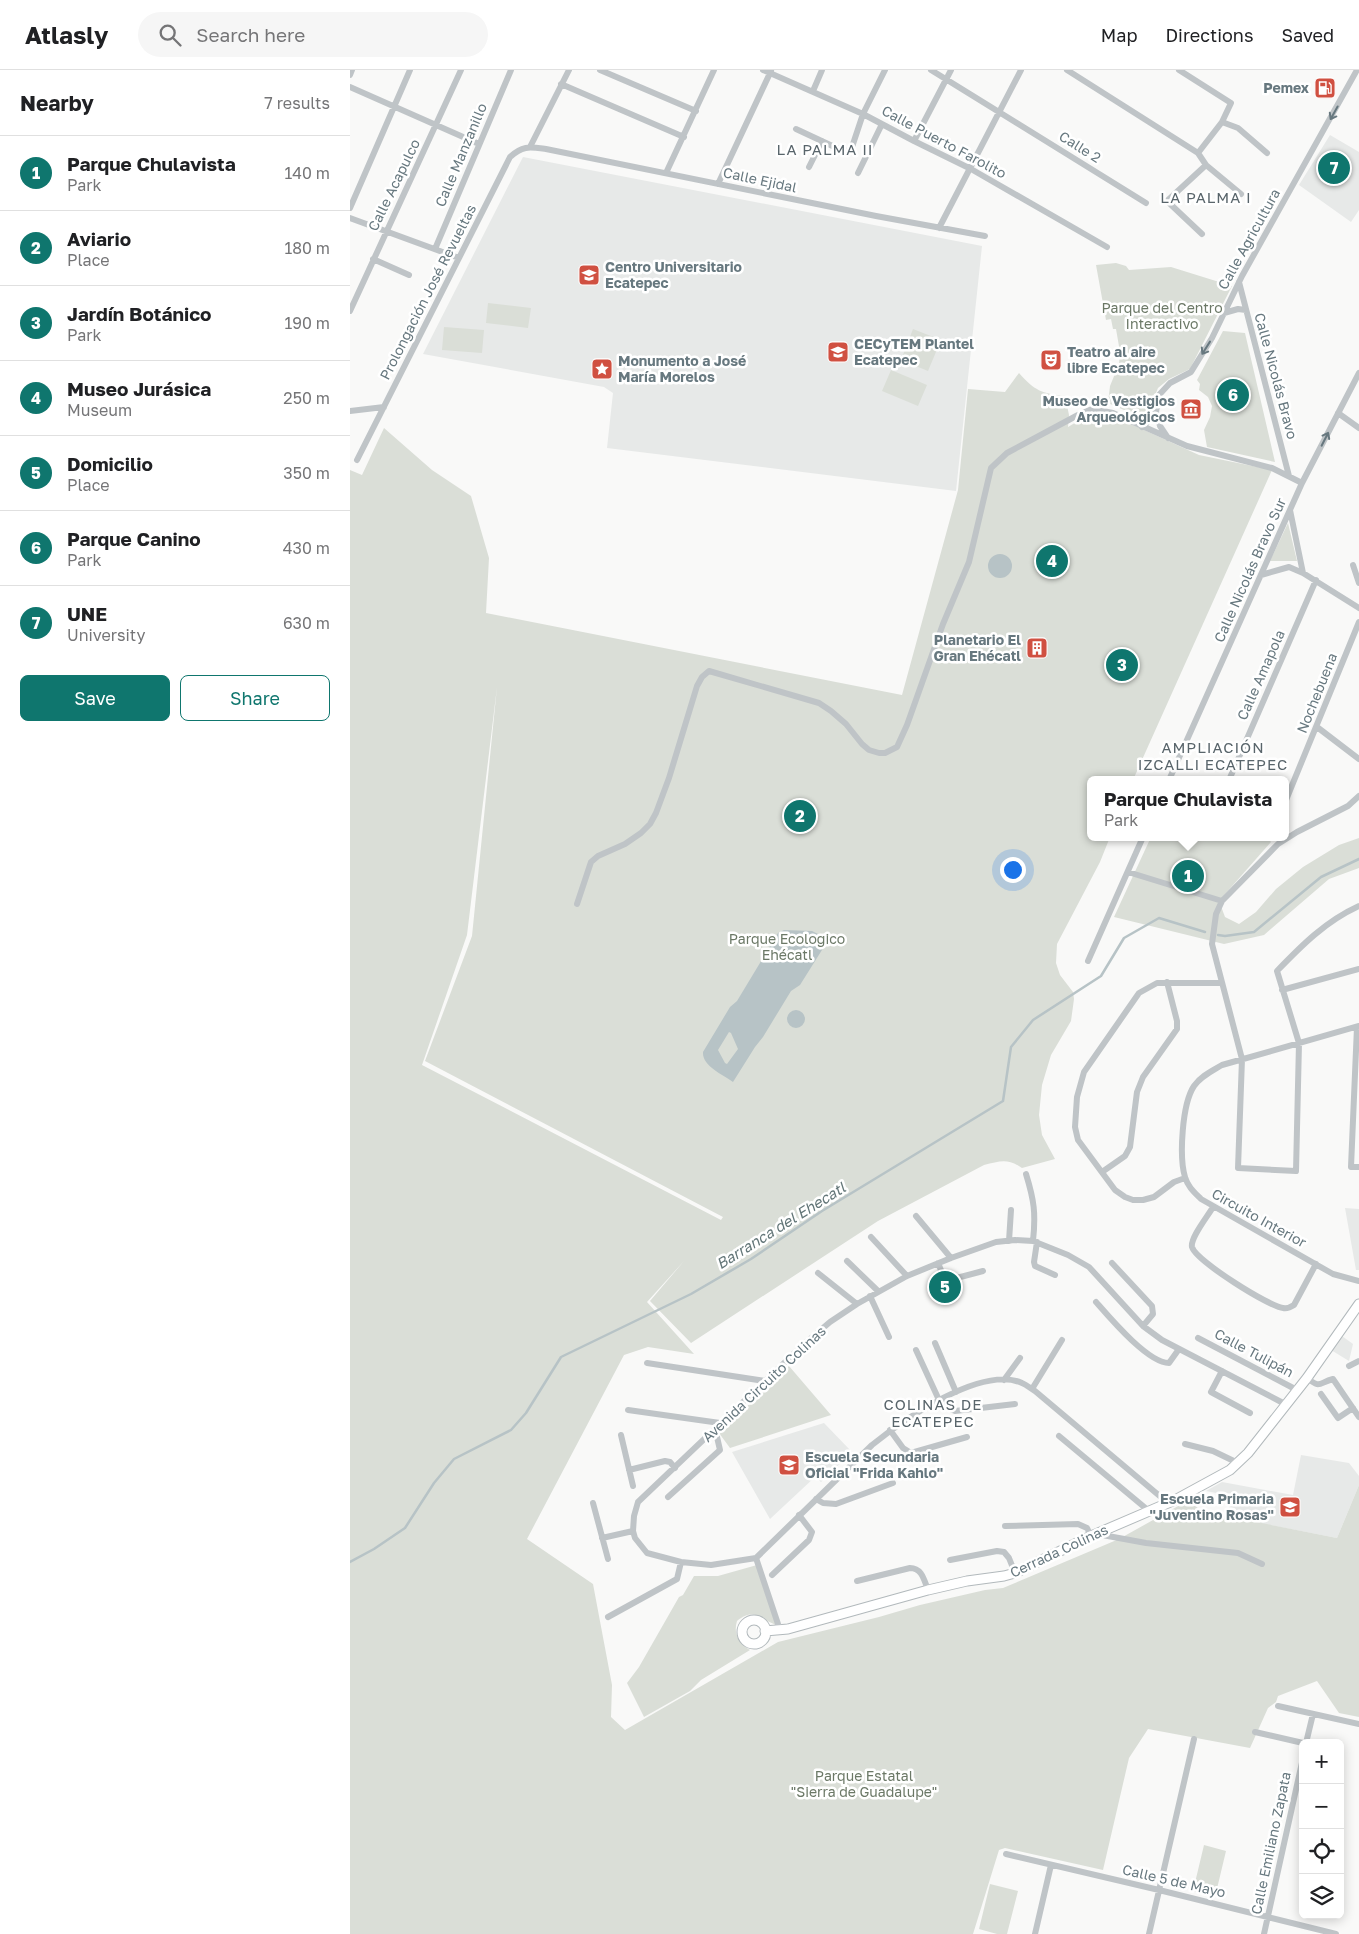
<!DOCTYPE html>
<meta charset="utf-8">
<style>
body{margin:0;font-family:"Golos Text",sans-serif;background:#f6f6f6;color:#202124}
.controls{position:absolute;right:15px;bottom:15px;display:grid;overflow:hidden;border-radius:8px;box-shadow:0 2px 12px #0003}
.controls button{width:45px;height:45px;display:grid;place-items:center;padding:0;border:0;border-bottom:1px solid #e0e0e0;background:#fff;color:#202124;font:25px sans-serif}
.you{position:absolute;left:662px;top:799px;width:18px;height:18px;margin:-12px;border:4px solid #fff;border-radius:50%;background:#1a73e8;box-shadow:0 0 0 8px #1a73e833}
.badge{display:grid;place-items:center;width:32px;height:32px;border-radius:50%;background:#0f766e;color:#fff;font-size:16px;font-weight:700}
.pin{position:absolute;translate:-50% -50%;border:2px solid #fff;box-shadow:0 1px 5px #0006}
.popup{position:absolute;left:737px;top:706px;width:202px;height:65px;box-sizing:border-box;display:grid;place-content:center;border-radius:8px;background:#fff;filter:drop-shadow(0 1px 4px #0005);font-size:16px;white-space:nowrap;color:#757577}
.popup b{font-size:19px;color:#202124}
.popup::after{content:'';position:absolute;left:50%;top:100%;margin-left:-10px;border:10px solid transparent;border-top-color:#fff}
.list{margin:0;padding:0;list-style:none}
h2{display:flex;justify-content:space-between;align-items:center;height:65px;margin:0;padding:0 20px;font-size:21px}
h2 small{font-size:16px;font-weight:400;color:#757577}
.list li{display:grid;grid-template-columns:32px 1fr auto;gap:15px;align-items:center;box-sizing:border-box;height:75px;padding:0 20px;border-top:1px solid #e0e0e0}
.list b{display:block;font-size:19px;white-space:nowrap}
.list p{margin:0;font-size:16px;white-space:nowrap;color:#757577}
.list em{font-size:16px;font-style:normal;color:#757577}
.actions{display:flex;gap:10px;padding:15px 20px}
.actions a{flex:1;padding:11px 0;border:1px solid #0f766e;border-radius:8px;text-align:center;font-size:18px;color:#0f766e}
.actions .main{background:#0f766e;color:#fff}
.icon{flex:none;width:28px;height:28px;fill:none;stroke:currentColor;stroke-width:2;stroke-linecap:round;stroke-linejoin:round}
.map{position:relative;flex:none;width:1009px;height:1864px;overflow:hidden}
header{display:flex;align-items:center;gap:30px;box-sizing:border-box;height:70px;padding:0 25px;background:#fff;border-bottom:1px solid #e0e0e0}
header strong{font-size:24px}
nav{display:flex;gap:28px;margin-inline-start:auto;font-size:18px}
.search{width:350px;height:45px;background:#f6f6f6;display:flex;align-items:center;gap:12px;box-sizing:border-box;padding:0 18px;border-radius:28px;color:#757577;font-size:19px}
main{display:flex}
aside{flex:1;background:#fff}
.map>svg:first-child{display:block}
.built{fill:#e7e9e8}
.green{fill:#daded7;fill-rule:evenodd}
.water{fill:#b7c3c6;fill-rule:evenodd}
.lines{fill:none;stroke-linecap:round;stroke-linejoin:round}
.stream{stroke:#b7c3c6;stroke-width:2.5}
.secondary-casing{stroke:#b2b9bc;stroke-width:11}
.street{stroke:#bfc4c7;stroke-width:6}
.secondary{stroke:#fff;stroke-width:9}
.oneway{stroke:#67787f}
.labels{text-anchor:middle;stroke-width:5;stroke-linejoin:round;paint-order:stroke}
.poi-label{font-size:14px;font-weight:bold;fill:#67787f;stroke:#fff;text-anchor:start}
.street-label{font-size:14px;fill:#67787f;stroke:#fff}
.park-label{font-size:14px;fill:#6b7866;stroke:#fff}
.neighbourhood-label{font-size:15px;letter-spacing:1px;fill:#59656b;stroke:#fff}
.water-label{font-size:15px;font-style:italic;fill:#637678;stroke:#fff}
</style>
<header>
<strong>Atlasly</strong>
<div class="search"><svg class="icon" aria-label="search" viewBox="0 0 24 24"><circle cx="10" cy="10" r="6"/><path d="M15 15l6 6"/></svg>Search here</div>
<nav><a>Map</a><a>Directions</a><a>Saved</a></nav>
</header>
<main>
<aside>
<h2>Nearby<small>7 results</small></h2>
<ul class="list">
<li><span class="badge">1</span><div><b>Parque Chulavista</b><p>Park</p></div><em>140 m</em></li>
<li><span class="badge">2</span><div><b>Aviario</b><p>Place</p></div><em>180 m</em></li>
<li><span class="badge">3</span><div><b>Jardín Botánico</b><p>Park</p></div><em>190 m</em></li>
<li><span class="badge">4</span><div><b>Museo Jurásica</b><p>Museum</p></div><em>250 m</em></li>
<li><span class="badge">5</span><div><b>Domicilio</b><p>Place</p></div><em>350 m</em></li>
<li><span class="badge">6</span><div><b>Parque Canino</b><p>Park</p></div><em>430 m</em></li>
<li><span class="badge">7</span><div><b>UNE</b><p>University</p></div><em>630 m</em></li>
</ul>
<div class="actions"><a class="main">Save</a><a>Share</a></div>
</aside>
<div class="map">
<svg width="1009" height="1864" viewBox="0 0 1009 1864">
<rect width="100%" height="100%" fill="#f9f9f8"/>
<path class="built" d="M 980,65 L 1009,82 L 1009,140 L 1001,152 L 949,115 Z
M 173,87 L 632,176 L 606,421 L 257,378 L 263,323 L 254,317 L 73,284 Z
M 995,1138 L 1009,1139 L 1009,1200 L 1006,1200 Z
M 992,1266 L 1003,1274 L 999,1291 L 981,1280 Z
M 474,1353 L 502,1382 L 471,1412 L 465,1407 L 420,1449 L 382,1382 Z
M 951,1385 L 999,1393 L 1009,1406 L 1009,1415 L 987,1468 L 878,1447 L 881,1426 L 856,1421 L 872,1412 L 943,1425 Z"/>
<path class="green" d="M 766,193 L 776,196 L 779,200 L 821,197 L 882,216 L 840,299 L 819,309 L 808,318 L 803,330 L 800,346 L 790,347 L 758,333 L 760,316 L 769,294 L 770,282 L 766,259 L 763,259 L 761,249 L 756,250 L 746,195 Z
M 138,233 L 181,238 L 178,258 L 136,253 Z
M 94,257 L 134,260 L 132,283 L 92,280 Z
M 563,259 L 591,270 L 578,301 L 551,290 Z
M 873,261 L 895,263 L 925,392 L 857,377 L 854,360 L 860,347 L 862,336 L 858,327 L 849,320 L 850,314 L 847,310 Z
M 541,300 L 577,315 L 568,336 L 532,321 Z
M 669,303 C 685,321 691,323 715,326 L 719,345 L 718,357 L 733,348 L 743,345 L 753,344 L 770,349 L 849,385 L 922,400 L 783,710 L 740,710 L 740,767 L 760,767 L 750,792 L 707,874 L 706,893 L 710,905 L 723,922 L 724,929 L 721,951 L 701,985 L 692,1015 L 689,1045 L 692,1065 L 705,1089 L 672,1098 C 658,1088 650,1091 634,1095 L 528,1151 L 341,1273 L 300,1231 L 334,1191 L 297,1232 L 344,1284 L 298,1277 L 274,1285 L 177,1469 L 243,1514 L 262,1615 L 261,1647 L 275,1660 L 428,1572 L 529,1547 L 570,1535 L 635,1520 L 653,1518 L 769,1469 L 839,1430 L 851,1441 L 987,1468 L 1009,1415 L 1009,1647 L 989,1643 L 967,1611 L 928,1626 L 926,1632 L 918,1638 L 900,1678 L 798,1659 L 779,1688 L 753,1800 L 655,1778 L 649,1780 L 623,1864 L 0,1864 L 0,400 L 12,405 L 34,358 L 82,400 L 121,426 L 139,488 L 136,543 L 552,625 L 608,420 L 618,319 L 655,322 ZM 147,617 L 122,866 L 75,991 L 373,1147 L 371,1150 L 72,995 L 117,865 Z
M 938,453 L 947,491 L 920,491 Z
M 801,767 L 917,767 L 921,772 L 869,831 L 875,847 L 889,854 L 906,842 L 926,819 L 953,797 L 989,775 L 1009,768 L 1009,798 L 979,809 L 914,865 L 874,874 L 764,847 Z
M 439,1296 L 481,1345 L 380,1378 L 369,1363 Z
M 407,1495 L 426,1555 C 411,1549 404,1537 387,1551 C 383,1564 389,1573 400,1580 L 351,1610 L 340,1621 L 294,1647 L 277,1613 L 289,1597 L 329,1527 L 333,1525 L 344,1506 L 368,1506 Z
M 854,1775 L 876,1781 L 865,1827 L 843,1821 Z
M 640,1814 L 668,1821 L 657,1864 L 647,1864 L 629,1859 Z"/>
<path class="water" d="M638 496a12 12 0 1 1 24 0a12 12 0 1 1-24 0Z
M 434,860 L 462,861 L 476,868 L 477,872 L 450,915 L 441,921 L 413,967 L 405,977 L 383,1012 C 372,1004 352,996 353,982 L 380,937 L 387,931 L 428,863 ZM 379,962 L 381,963 L 388,979 L 377,994 L 375,993 L 368,980 Z
M437 949a9 9 0 1 1 18 0a9 9 0 1 1-18 0Z"/>
<g class="lines">
<path class="stream" d="M 868,865 L 875,866 L 904,862 L 971,807 L 1009,789
M 0,1492 L 24,1479 L 55,1458 L 84,1413 L 104,1389 L 161,1360 L 176,1343 L 211,1287 L 341,1224 L 401,1189 L 472,1141 L 653,1031 L 661,977 L 683,950 L 751,906 L 774,868 L 809,848 L 855,862"/>
<g class="secondary-casing">
<path id="secondary" d="M392 1562a12 12 0 1 1 24 0a12 12 0 1 1-24 0Z
M 415,1561 L 438,1559 L 578,1520 L 617,1511 L 654,1506 L 665,1503 L 741,1466 L 825,1430 L 880,1400 L 898,1383 L 957,1308 L 1009,1234"/>
</g>
<path class="street" d="M 250,0 L 346,41
M 413,0 L 513,44 L 564,71 L 621,99 L 757,177
M 581,0 L 796,133
M 717,0 L 848,83 L 856,95 L 891,124
M 829,0 L 881,33 L 872,52 L 848,83
M 0,5 L 2,0
M 211,14 L 334,67
M 0,17 L 129,74
M 463,21 L 472,0
M 872,52 L 888,58 L 917,83
M 446,59 L 491,80 L 498,81 L 502,77 L 513,44 L 535,0
M 564,71 L 601,0
M 180,77 L 219,0
M 459,97 L 472,71
M 316,103 L 364,0
M 508,103 L 532,54
M 368,114 L 421,1
M 0,138 L 60,0
M 0,148 L 109,188
M 589,158 L 671,0
M 852,164 L 817,131 L 856,95
M 85,179 L 161,0
M 23,189 L 59,205
M 889,212 L 939,406
M 0,241 L 111,0
M 874,243 L 888,239 L 896,240
M 0,341 L 34,337
M 988,343 L 1009,358
M 792,357 L 800,350 L 806,342
M 818,368 L 810,356 L 806,342 L 809,325 L 820,313 L 841,302 L 862,268 L 892,206 L 1007,0
M 7,390 L 160,87 C 173,75 180,77 196,79 L 526,146 L 635,166
M 940,440 L 953,503
M 1003,495 L 1009,513
M 911,505 L 939,497 L 953,503 L 1009,538
M 967,657 L 1009,689
M 819,710 L 952,413 L 1009,303
M 879,710 L 966,510
M 1009,726 L 998,736 L 947,762 L 928,774 L 872,831 L 866,844 L 862,874 L 892,989 L 888,1098 L 946,1101 L 949,973 L 927,901 C 952,875 976,851 1009,836
M 936,730 L 1009,552
M 778,802 L 872,831
M 227,834 L 241,792 L 248,786 L 275,774 L 291,763 L 300,754 L 306,743 L 319,708 L 347,616 L 352,607 L 359,601 L 469,633 L 481,641 L 496,654 L 512,674 L 519,680 L 529,683 L 535,683 L 547,677 L 557,655 L 593,554 L 619,492 L 641,398 L 657,383 L 728,345 L 742,339 L 763,343 L 837,376 L 922,398 L 952,413
M 738,891 L 793,767
M 932,920 L 1009,899
M 1009,956 L 872,995 C 862,1001 851,1006 844,1016 C 832,1034 829,1087 835,1107 C 838,1117 844,1122 851,1129 L 983,1204 L 1009,1211
M 1007,957 L 1001,1097 L 1009,1097
M 752,1102 L 775,1086 L 780,1077 L 787,1022 L 793,1007 L 827,959 L 827,951 L 817,912
M 676,1104 C 684,1130 686,1143 683,1171
M 835,1108 L 824,1112 L 804,1127 L 793,1130 L 783,1130 L 775,1127 L 765,1120 L 728,1070 L 725,1057 L 727,1027 L 734,1002 L 789,923 L 807,913 L 872,913
M 863,1137 C 858,1146 840,1168 842,1177 C 846,1191 920,1237 933,1238 C 938,1239 941,1237 944,1235 L 966,1194
M 566,1146 L 601,1188
M 521,1167 L 557,1206
M 659,1171 L 661,1140
M 687,1172 L 684,1192 L 685,1196 L 705,1205
M 497,1191 L 528,1221
M 588,1193 L 593,1205 L 599,1210 L 633,1201
M 762,1193 L 802,1236 L 803,1244 L 793,1256
M 468,1203 L 507,1234
M 520,1226 L 539,1267
M 746,1232 C 760,1248 798,1293 819,1293 L 829,1279
M 848,1268 L 947,1320
M 585,1273 L 606,1322
M 566,1280 L 589,1330
M 297,1293 L 415,1311
M 999,1296 L 1009,1291
M 872,1301 L 861,1322 L 900,1343
M 957,1308 C 971,1319 968,1313 983,1309 L 1009,1347
M 654,1310 L 670,1288
M 682,1319 L 712,1270
M 971,1324 L 988,1348 L 1003,1338
M 594,1328 L 600,1339 L 605,1341 L 665,1334
M 278,1340 L 370,1353
M 540,1360 L 553,1378 L 561,1383 L 617,1367
M 271,1365 L 283,1416
M 709,1366 L 799,1441
M 835,1374 L 863,1381 L 888,1393
M 279,1400 L 315,1391 L 320,1392 L 325,1398
M 318,1427 L 370,1380 L 367,1367 L 361,1362
M 466,1429 L 473,1433 L 486,1434 L 543,1413
M 243,1433 L 258,1489
M 818,1433 L 685,1321 C 681,1319 677,1315 672,1313 C 631,1295 553,1350 522,1375 L 406,1488 L 361,1495 L 331,1492 L 297,1483 L 285,1468 L 283,1461 L 284,1446 L 288,1432 L 452,1276 L 480,1252 L 507,1234 L 557,1206 L 601,1188 L 646,1172 L 665,1170 L 683,1171 L 718,1185 L 739,1197 L 793,1256 L 812,1270 L 935,1334
M 655,1456 L 728,1454 L 737,1458 L 741,1466
M 747,1464 L 796,1473 L 888,1483 L 912,1494
M 252,1468 L 283,1461
M 406,1488 L 430,1560
M 600,1490 L 647,1481 L 654,1482 L 659,1488 L 665,1503
M 422,1505 L 459,1470 L 462,1462 L 449,1445
M 507,1511 L 560,1498 C 572,1498 574,1510 578,1520
M 258,1547 L 327,1509 L 331,1492
M 928,1636 L 1009,1654
M 905,1662 L 953,1673
M 956,1673 L 963,1644
M 656,1784 L 809,1820 L 986,1864
M 685,1864 L 701,1795
M 799,1864 L 844,1669
M 914,1864 L 953,1688"/>
<use href="#secondary" class="secondary"/>
</g>
<defs><path id="oneway-shaft" d="M-6 0H5M1.5-3L5.5 0L1.5 3" fill="none" stroke-width="1.6" stroke-linecap="round" stroke-linejoin="round" transform="scale(1.25)"/></defs>
<g class="oneway">
<use href="#oneway-shaft" transform="translate(984 43) rotate(119)"/>
<use href="#oneway-shaft" transform="translate(856 278) rotate(122)"/>
<use href="#oneway-shaft" transform="translate(975 369) rotate(-63)"/>
</g>
<defs>
<g id="fuel-square" transform="scale(1.125)"><rect x="-9" y="-9" width="18" height="18" rx="4" fill="#d05041" stroke="#fff"/><path d="M-5.5-6h7V0h2V4h1.3V-2.5L3-4.5l.8-.8L6-3V5H2.5V1h-1V6h-7ZM-4.2-4.7v3.2H.2V-4.7Z" fill="#fff"/></g>
<g id="university-square" transform="scale(1.125)"><rect x="-9" y="-9" width="18" height="18" rx="4" fill="#d05041" stroke="#fff"/><path d="M0-5L7-2L0 1L-7-2ZM-4 1L0 2.5L4 1V4Q0 6-4 4Z" fill="#fff"/></g>
<g id="school-square" transform="scale(1.125)"><rect x="-9" y="-9" width="18" height="18" rx="4" fill="#d05041" stroke="#fff"/><path d="M0-5L7-2L0 1L-7-2ZM-4 1L0 2.5L4 1V4Q0 6-4 4Z" fill="#fff"/></g>
<g id="theatre-square" transform="scale(1.125)"><rect x="-9" y="-9" width="18" height="18" rx="4" fill="#d05041" stroke="#fff"/><path d="M-5-5.5Q0-4 5-5.5V0Q5 5 0 6Q-5 5-5 0ZM-3.3-2.5H-1v1.5H-3.3ZM1-2.5H3.3v1.5H1ZM-2.8 1Q0 5.5 2.8 1Z" fill="#fff"/></g>
<g id="sight-square" transform="scale(1.125)"><rect x="-9" y="-9" width="18" height="18" rx="4" fill="#d05041" stroke="#fff"/><path d="M0-6L1.8-2.2L6-1.7L2.9 1.2L3.7 5.4L0 3.3L-3.7 5.4L-2.9 1.2L-6-1.7L-1.8-2.2Z" fill="#fff"/></g>
<g id="museum-square" transform="scale(1.125)"><rect x="-9" y="-9" width="18" height="18" rx="4" fill="#d05041" stroke="#fff"/><path d="M0-6L6-3V-2H-6V-3ZM-5-1h2V3h-2ZM-1-1h2V3h-2ZM3-1h2V3H3ZM-6 4H6V6H-6Z" fill="#fff"/></g>
<g id="building-square" transform="scale(1.125)"><rect x="-9" y="-9" width="18" height="18" rx="4" fill="#d05041" stroke="#fff"/><path d="M-4-6H4V6H1V3H-1V6H-4ZM-2.5-4.3h1.7v1.8h-1.7ZM.8-4.3h1.7v1.8H.8ZM-2.5-1h1.7V.8h-1.7ZM.8-1h1.7V.8H.8Z" fill="#fff"/></g>
</defs>
<g fill-rule="evenodd">
<use href="#fuel-square" x="975" y="18"/>
<use href="#university-square" x="239" y="205"/>
<use href="#school-square" x="488" y="282"/>
<use href="#theatre-square" x="701" y="290"/>
<use href="#sight-square" x="252" y="299"/>
<use href="#museum-square" x="841" y="339"/>
<use href="#building-square" x="687" y="578"/>
<use href="#school-square" x="439" y="1395"/>
<use href="#school-square" x="940" y="1437"/>
</g>
<g class="labels">
<g class="poi-label">
<text x="959" y="23" text-anchor="end">Pemex</text>
<text x="255" y="202">Centro Universitario<tspan x="255" dy="16">Ecatepec</tspan></text>
<text x="504" y="279">CECyTEM Plantel<tspan x="504" dy="16">Ecatepec</tspan></text>
<text x="717" y="287">Teatro al aire<tspan x="717" dy="16">libre Ecatepec</tspan></text>
<text x="268" y="296">Monumento a José<tspan x="268" dy="16">María Morelos</tspan></text>
<text x="825" y="336" text-anchor="end">Museo de Vestigios<tspan x="825" dy="16">Arqueológicos</tspan></text>
<text x="671" y="575" text-anchor="end">Planetario El<tspan x="671" dy="16">Gran Ehécatl</tspan></text>
<text x="455" y="1392">Escuela Secundaria<tspan x="455" dy="16">Oficial "Frida Kahlo"</tspan></text>
<text x="924" y="1434" text-anchor="end">Escuela Primaria<tspan x="924" dy="16">"Juventino Rosas"</tspan></text>
</g>
<g class="street-label">
<text transform="translate(594 72) rotate(28)" y="5">Calle Puerto Farolito</text>
<text transform="translate(730 77) rotate(32)" y="5">Calle 2</text>
<text transform="translate(111 85) rotate(-67)" y="5">Calle Manzanillo</text>
<text transform="translate(410 110) rotate(12)" y="5">Calle Ejidal</text>
<text transform="translate(44 115) rotate(-64)" y="5">Calle Acapulco</text>
<text transform="translate(899 169) rotate(-61)" y="5">Calle Agricultura</text>
<text transform="translate(78 222) rotate(-63)" y="5">Prolongación José Revueltas</text>
<text transform="translate(926 306) rotate(75)" y="5">Calle Nicolás Bravo</text>
<text transform="translate(900 500) rotate(-66)" y="5">Calle Nicolás Bravo Sur</text>
<text transform="translate(911 605) rotate(-66)" y="5">Calle Amapola</text>
<text transform="translate(967 623) rotate(-68)" y="5">Nochebuena</text>
<text transform="translate(909 1148) rotate(29)" y="5">Circuito Interior</text>
<text transform="translate(904 1283) rotate(28)" y="5">Calle Tulipán</text>
<text transform="translate(414 1314) rotate(-43)" y="5">Avenida Circuito Colinas</text>
<text transform="translate(709 1481) rotate(-25)" y="5">Cerrada Colinas</text>
<text transform="translate(921 1773) rotate(-78)" y="5">Calle Emiliano Zapata</text>
<text transform="translate(824 1811) rotate(13)" y="5">Calle 5 de Mayo</text>
</g>
<g class="park-label">
<text x="812" y="243">Parque del Centro<tspan x="812" dy="16">Interactivo</tspan></text>
<text x="437" y="874">Parque Ecologico<tspan x="437" dy="16">Ehécatl</tspan></text>
<text x="514" y="1711">Parque Estatal<tspan x="514" dy="16">"Sierra de Guadalupe"</tspan></text>
</g>
<g class="neighbourhood-label">
<text x="475" y="85">LA PALMA II</text>
<text x="856" y="133">LA PALMA I</text>
<text x="863" y="683">AMPLIACIÓN<tspan x="863" dy="17">IZCALLI ECATEPEC</tspan></text>
<text x="583" y="1340">COLINAS DE<tspan x="583" dy="17">ECATEPEC</tspan></text>
</g>
<g class="water-label">
<text transform="translate(431 1156) rotate(-32)" y="5">Barranca del Ehecatl</text>
</g>
</g>
</svg>
<div class="controls">
<button>+</button>
<button>−</button>
<button><svg class="icon" aria-label="locate" viewBox="0 0 24 24"><circle cx="12" cy="12" r="6"/><path d="M12 2v4M12 18v4M2 12h4M18 12h4"/></svg></button>
<button><svg class="icon" aria-label="layers" viewBox="0 0 24 24"><path d="M12 4l9 5-9 5-9-5zM3 14l9 5 9-5"/></svg></button>
</div>
<div class="you"></div>
<div class="pin badge" style="left:838px;top:806px">1</div>
<div class="popup"><b>Parque Chulavista</b>Park</div>
<div class="pin badge" style="left:450px;top:746px">2</div>
<div class="pin badge" style="left:772px;top:595px">3</div>
<div class="pin badge" style="left:702px;top:491px">4</div>
<div class="pin badge" style="left:595px;top:1217px">5</div>
<div class="pin badge" style="left:883px;top:325px">6</div>
<div class="pin badge" style="left:984px;top:98px">7</div>
</div>
</main>
